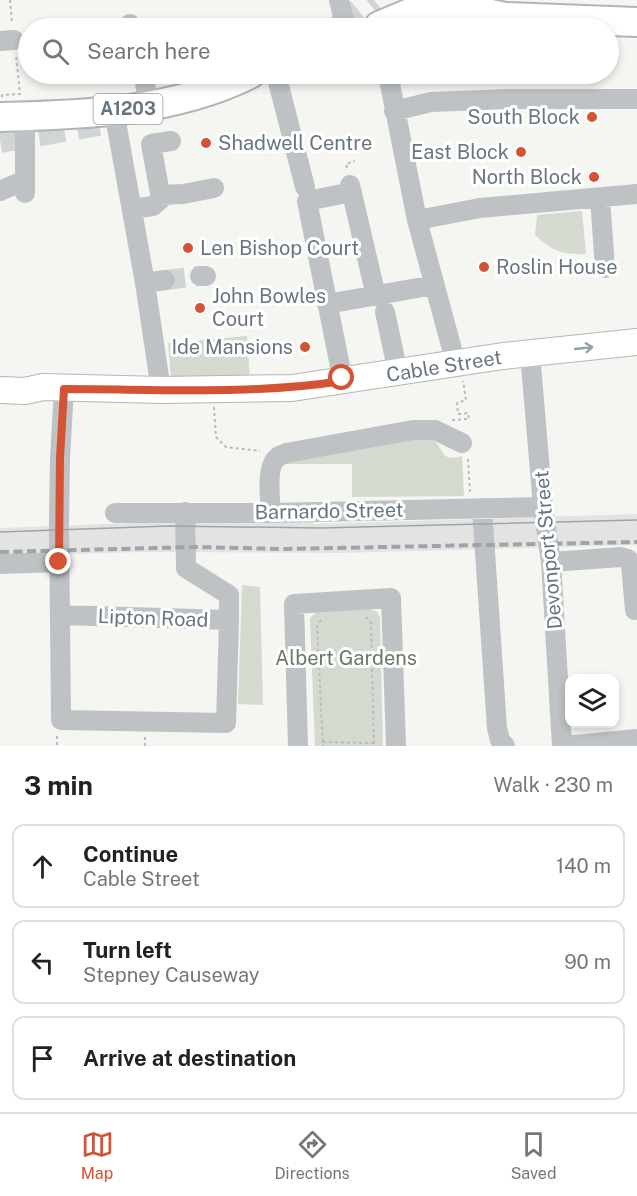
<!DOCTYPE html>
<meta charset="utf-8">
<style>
body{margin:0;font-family:"Public Sans",sans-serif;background:#f6f6f6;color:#222}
.controls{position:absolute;right:18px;bottom:18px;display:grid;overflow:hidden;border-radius:12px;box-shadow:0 3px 9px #0003}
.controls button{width:54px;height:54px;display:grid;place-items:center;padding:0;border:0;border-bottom:2px solid #e0e0e0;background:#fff;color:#222;font:30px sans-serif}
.stop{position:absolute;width:18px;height:18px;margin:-14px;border:4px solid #d35334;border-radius:50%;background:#fff}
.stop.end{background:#d35334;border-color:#fff;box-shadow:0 2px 6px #0008}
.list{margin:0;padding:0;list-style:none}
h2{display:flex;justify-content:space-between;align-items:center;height:78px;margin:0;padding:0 24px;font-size:26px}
h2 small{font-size:20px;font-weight:400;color:#767676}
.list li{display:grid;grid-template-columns:39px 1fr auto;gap:18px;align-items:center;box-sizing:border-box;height:84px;margin:0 12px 12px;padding:0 12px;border:2px solid #e0e0e0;border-radius:12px}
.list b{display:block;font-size:22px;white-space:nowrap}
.list p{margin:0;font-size:20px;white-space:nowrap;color:#767676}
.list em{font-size:20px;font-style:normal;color:#767676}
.icon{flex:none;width:33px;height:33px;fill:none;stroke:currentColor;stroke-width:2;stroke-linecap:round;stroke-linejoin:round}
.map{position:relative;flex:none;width:637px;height:746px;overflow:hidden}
.search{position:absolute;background:#fff;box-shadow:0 3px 9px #0003;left:18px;right:18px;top:18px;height:66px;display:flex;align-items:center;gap:15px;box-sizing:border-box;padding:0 21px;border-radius:33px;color:#767676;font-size:22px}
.sheet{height:366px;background:#fff}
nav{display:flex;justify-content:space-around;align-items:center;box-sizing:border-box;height:84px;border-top:2px solid #e0e0e0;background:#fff;font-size:16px;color:#767676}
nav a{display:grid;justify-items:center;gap:3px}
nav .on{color:#d35334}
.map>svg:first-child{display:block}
.built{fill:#e3e4e2}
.green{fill:#d5dad1}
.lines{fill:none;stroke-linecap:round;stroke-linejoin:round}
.minor-tunnel{stroke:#d2d5d6;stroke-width:20;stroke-dasharray:20 10;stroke-linecap:butt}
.major-tunnel{stroke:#d2d5d6;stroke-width:26;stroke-dasharray:26 13;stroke-linecap:butt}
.major-casing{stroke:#b2b6b9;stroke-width:28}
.highway-casing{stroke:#b1b5b7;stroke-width:32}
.path{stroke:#b8bbbd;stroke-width:2;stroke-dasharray:3 3;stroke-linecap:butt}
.minor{stroke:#bec2c5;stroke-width:20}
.major{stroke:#fff;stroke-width:26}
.highway{stroke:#fff;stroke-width:28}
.tram{stroke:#9ea4a9;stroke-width:1.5}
.rail{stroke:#9ea4a9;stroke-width:4;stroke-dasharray:9 4.5;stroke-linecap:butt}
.oneway{stroke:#959fa6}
.route{stroke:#d35334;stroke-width:8}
.poi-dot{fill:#d35334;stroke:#fff;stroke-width:2}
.labels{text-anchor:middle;stroke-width:6;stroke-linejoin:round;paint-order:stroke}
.shield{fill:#fff;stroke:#959fa6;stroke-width:1.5}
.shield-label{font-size:18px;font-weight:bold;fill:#677680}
.poi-label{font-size:20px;fill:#677680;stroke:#fff;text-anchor:end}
.street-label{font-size:20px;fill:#677680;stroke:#fff}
.park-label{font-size:20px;fill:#6a7865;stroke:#fff}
</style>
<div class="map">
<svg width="637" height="746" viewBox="0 0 637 746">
<rect width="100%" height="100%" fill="#f5f5f2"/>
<path class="built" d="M 637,514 L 637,545 L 339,553 L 143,552 L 0,556 L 0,528 L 313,516 L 313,524 Z"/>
<path class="green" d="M 582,211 L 586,254 C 563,255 552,251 535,235 L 537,215 Z
M 247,336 L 250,381 L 171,377 L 168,343 Z
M 413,433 C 419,435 429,436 433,440 C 444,448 440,463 462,456 L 464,496 L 352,497 L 352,464 L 286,464 L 288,460 Z
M 242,585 L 260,587 L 263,705 L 238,704 Z
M 369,609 L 376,611 L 380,617 L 383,746 L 315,746 L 310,618 L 316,612 Z"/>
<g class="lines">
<path class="minor-tunnel" d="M 165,280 L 200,276"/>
<path class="major-tunnel" d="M 339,28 L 374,0
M 0,140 L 99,123"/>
<g class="major-casing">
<path id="major" d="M 0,390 L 25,391 L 43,387 L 161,390 L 292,388 L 503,356 L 637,342"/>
</g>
<g class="highway-casing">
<path id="highway" d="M 379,26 L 417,10 L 433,8 L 458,7 L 505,17 L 637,22
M 429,28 L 476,22
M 0,117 C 85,115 173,112 250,74"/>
</g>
<path class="path" d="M 10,0 L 12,23
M 2,97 L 2,95 L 20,94 L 16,55
M 347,168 L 346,164 L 355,161
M 214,407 L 216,437 L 226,447 L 260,451
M 452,420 L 469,419 L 468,413 L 458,414 L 457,403 L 466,400 L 463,381
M 468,459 L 470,492
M 366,617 L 371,622 L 374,746
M 321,620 L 317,626 L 323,746
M 323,742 L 374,743
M 57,745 L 57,736
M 145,746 L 145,737"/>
<path class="minor" d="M 339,0 L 346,28
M 130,24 L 132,28
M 0,41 L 14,40
M 144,74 L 148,106
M 276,74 L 305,187
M 388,74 L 417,220 L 456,364
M 114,111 L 145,283 L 161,390
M 394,111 L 431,102 L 507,99 L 637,99
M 350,185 L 376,296
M 0,191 L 25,180
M 25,193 L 25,116
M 161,195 L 183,194 L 214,188
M 600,198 L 605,268
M 132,209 L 153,206 L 161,199 L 151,144 L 171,141
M 417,220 L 480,208 L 637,194
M 200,276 L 206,276
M 145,283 L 165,280
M 327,304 L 434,285
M 385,312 L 398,373
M 530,353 L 543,507 L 551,562 L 562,746
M 343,381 L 307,201 L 352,192
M 482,508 L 497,728 L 500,740 L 505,746
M 185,512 L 186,568 L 229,595 L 229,620
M 115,513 L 271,513 L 543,507
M 271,513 C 270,500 266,466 277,458 C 279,455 283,455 286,453 L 413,430 L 435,430 L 462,443
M 551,562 L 621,557 L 628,559 L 631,564 L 635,610
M 0,564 L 59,562
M 61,615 L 229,620 L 226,723 L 61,720 L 59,523 L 60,458 L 64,389
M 298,746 L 294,604 L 391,598 L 396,746
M 564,746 L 637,739"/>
<use href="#major" class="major"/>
<use href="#highway" class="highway"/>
<path class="tram" d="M 0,532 L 169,526 L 321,528 L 637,520"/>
<path class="rail" d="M 0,552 L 196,547 L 283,549 L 637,542"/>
</g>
<defs><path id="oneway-shaft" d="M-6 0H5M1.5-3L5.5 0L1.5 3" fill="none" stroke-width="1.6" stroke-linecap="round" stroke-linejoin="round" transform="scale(1.5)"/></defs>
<use class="oneway" href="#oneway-shaft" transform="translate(584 348) rotate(-6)"/>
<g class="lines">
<path class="route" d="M 59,562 L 60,458 L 64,389 C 157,389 251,395 343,381 L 342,378"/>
</g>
<g class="poi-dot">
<circle cx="592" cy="117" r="6"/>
<circle cx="206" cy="143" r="6"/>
<circle cx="521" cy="152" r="6"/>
<circle cx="594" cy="177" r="6"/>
<circle cx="188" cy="248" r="6"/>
<circle cx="484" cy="267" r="6"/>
<circle cx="200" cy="308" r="6"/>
<circle cx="305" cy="347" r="6"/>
</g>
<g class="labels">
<rect class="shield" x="93.5" y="94" width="69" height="30" rx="4.5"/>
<g class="shield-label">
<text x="128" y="115">A1203</text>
</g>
<g class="poi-label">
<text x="580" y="124">South Block</text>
<text x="218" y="150" text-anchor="start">Shadwell Centre</text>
<text x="509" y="159">East Block</text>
<text x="582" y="184">North Block</text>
<text x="200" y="255" text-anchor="start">Len Bishop Court</text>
<text x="496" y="274" text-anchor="start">Roslin House</text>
<text x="212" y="303" text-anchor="start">John Bowles<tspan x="212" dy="23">Court</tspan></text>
<text x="293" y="354">Ide Mansions</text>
</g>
<g class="street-label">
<text transform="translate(444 366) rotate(-9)" y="7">Cable Street</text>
<text transform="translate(329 511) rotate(-1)" y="7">Barnardo Street</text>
<text transform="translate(548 550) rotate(-95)" y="7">Devonport Street</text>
<text transform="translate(153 618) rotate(2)" y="7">Lipton Road</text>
</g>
<g class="park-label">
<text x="346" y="665">Albert Gardens</text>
</g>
</g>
</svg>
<div class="controls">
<button><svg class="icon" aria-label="layers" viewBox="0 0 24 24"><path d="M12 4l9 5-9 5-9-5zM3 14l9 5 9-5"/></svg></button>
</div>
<div class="stop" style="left:342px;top:378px"></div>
<div class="stop end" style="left:59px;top:562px"></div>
<div class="search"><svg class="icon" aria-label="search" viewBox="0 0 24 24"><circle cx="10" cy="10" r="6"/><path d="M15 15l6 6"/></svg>Search here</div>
</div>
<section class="sheet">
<h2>3 min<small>Walk · 230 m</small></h2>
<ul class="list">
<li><svg class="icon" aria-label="ahead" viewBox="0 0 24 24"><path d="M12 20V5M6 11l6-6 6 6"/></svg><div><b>Continue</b><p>Cable Street</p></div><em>140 m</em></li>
<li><svg class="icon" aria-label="left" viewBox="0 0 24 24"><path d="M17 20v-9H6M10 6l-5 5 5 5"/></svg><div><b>Turn left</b><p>Stepney Causeway</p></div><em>90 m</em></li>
<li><svg class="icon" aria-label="arrive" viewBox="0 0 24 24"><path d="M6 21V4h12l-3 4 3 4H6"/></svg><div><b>Arrive at destination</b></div></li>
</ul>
</section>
<nav>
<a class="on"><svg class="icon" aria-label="map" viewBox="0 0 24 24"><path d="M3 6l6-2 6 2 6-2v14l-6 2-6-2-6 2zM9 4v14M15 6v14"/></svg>Map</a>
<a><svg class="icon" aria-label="directions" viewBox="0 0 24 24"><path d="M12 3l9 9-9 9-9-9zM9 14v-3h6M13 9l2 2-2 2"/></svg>Directions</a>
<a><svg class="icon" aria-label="saved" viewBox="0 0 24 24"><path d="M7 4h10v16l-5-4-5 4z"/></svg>Saved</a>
</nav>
